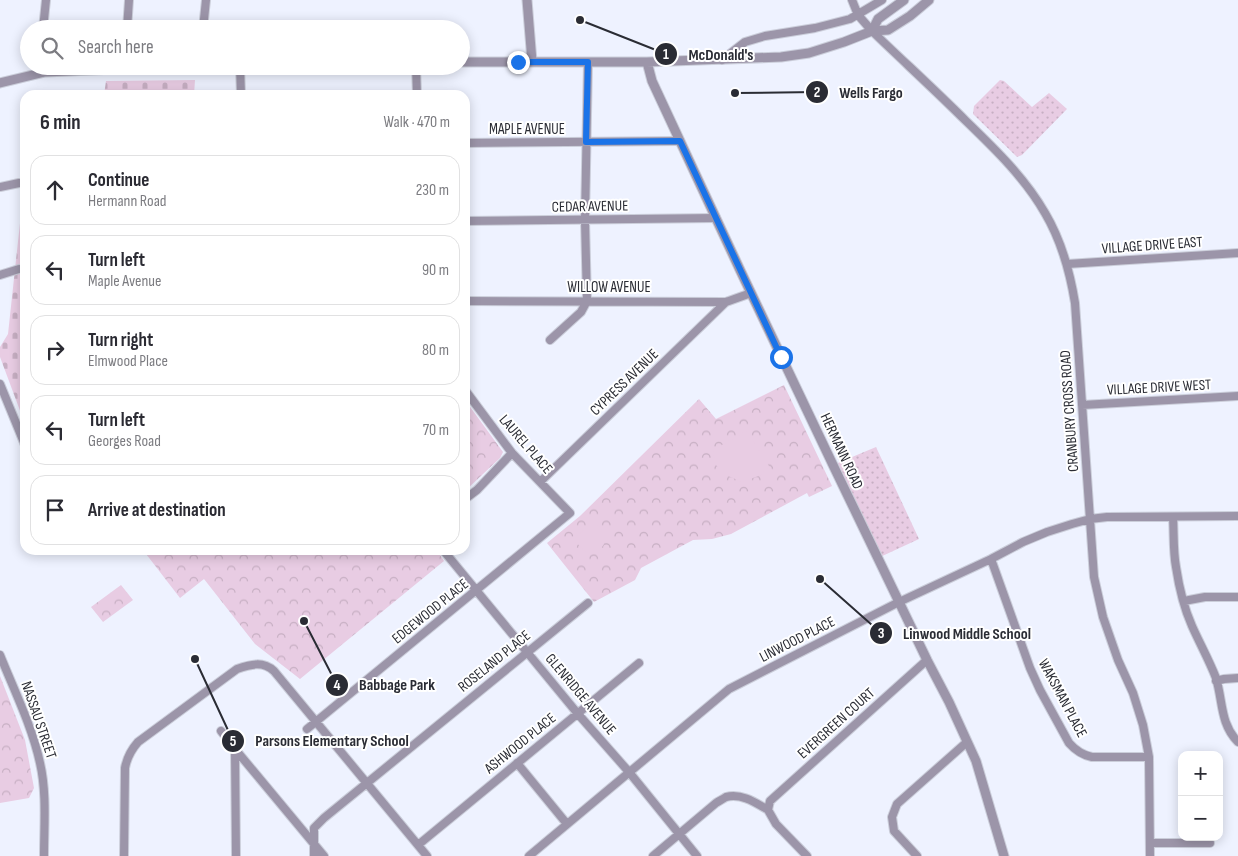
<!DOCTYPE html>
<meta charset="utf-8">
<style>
body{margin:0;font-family:"Sofia Sans Condensed",sans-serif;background:#f2f2f3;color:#2b2b33}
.controls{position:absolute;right:15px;bottom:15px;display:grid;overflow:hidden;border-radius:10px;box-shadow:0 2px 12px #0003}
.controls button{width:45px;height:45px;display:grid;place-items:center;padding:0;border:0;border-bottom:1px solid #e1e1e2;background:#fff;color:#2b2b33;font:25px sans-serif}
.stop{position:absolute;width:15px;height:15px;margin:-11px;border:4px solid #1a73e8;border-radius:50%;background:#fff}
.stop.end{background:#1a73e8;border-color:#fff;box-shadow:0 1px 5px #0008}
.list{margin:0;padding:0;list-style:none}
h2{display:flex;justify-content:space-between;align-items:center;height:65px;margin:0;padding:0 20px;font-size:21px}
h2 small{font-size:16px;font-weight:400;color:#7c7c81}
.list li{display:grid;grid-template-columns:32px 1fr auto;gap:15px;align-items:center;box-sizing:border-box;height:70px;margin:0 10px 10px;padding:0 10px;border:1px solid #e1e1e2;border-radius:15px}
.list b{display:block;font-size:19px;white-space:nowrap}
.list p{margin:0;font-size:16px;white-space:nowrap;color:#7c7c81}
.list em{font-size:16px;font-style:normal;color:#7c7c81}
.icon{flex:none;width:28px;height:28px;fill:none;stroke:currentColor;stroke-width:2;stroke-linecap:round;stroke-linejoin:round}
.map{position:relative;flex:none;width:1238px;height:856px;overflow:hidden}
.search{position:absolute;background:#fff;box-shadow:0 2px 12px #0003;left:20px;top:20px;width:450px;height:55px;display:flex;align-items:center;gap:12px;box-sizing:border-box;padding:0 18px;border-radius:28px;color:#7c7c81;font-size:19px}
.panel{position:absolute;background:#fff;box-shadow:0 2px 12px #0003;left:20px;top:90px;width:450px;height:465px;border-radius:15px}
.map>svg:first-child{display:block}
.grass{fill:url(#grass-dots)}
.forest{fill:url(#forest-crowns)}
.cemetery{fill:url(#cemetery-stones)}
.pitch{fill:#e8cce3}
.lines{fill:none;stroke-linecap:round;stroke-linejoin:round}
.minor-casing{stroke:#cbceda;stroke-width:10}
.tertiary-casing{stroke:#cbceda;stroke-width:11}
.minor{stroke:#9c95a9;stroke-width:8}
.tertiary{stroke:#9c95a9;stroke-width:9}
.route{stroke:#1a73e8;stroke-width:6}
.labels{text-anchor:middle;stroke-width:4;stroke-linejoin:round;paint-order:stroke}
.street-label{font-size:15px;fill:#2a2c34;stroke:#fff}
.leader{fill:none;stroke:#2a2c34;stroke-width:2}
.callout-dot{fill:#2a2c34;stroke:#fff;stroke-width:2}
.mark-label{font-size:15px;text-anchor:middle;font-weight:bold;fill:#fff}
.callout-label{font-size:16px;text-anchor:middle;font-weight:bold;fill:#2a2c34;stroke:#fff;stroke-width:4;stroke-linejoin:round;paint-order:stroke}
</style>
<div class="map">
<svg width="1238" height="856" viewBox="0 0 1238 856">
<defs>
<pattern id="grass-dots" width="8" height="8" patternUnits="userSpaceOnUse" patternTransform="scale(1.25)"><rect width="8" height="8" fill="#e8cce3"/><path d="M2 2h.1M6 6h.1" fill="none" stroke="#c7afc3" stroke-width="1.8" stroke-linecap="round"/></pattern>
<pattern id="forest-crowns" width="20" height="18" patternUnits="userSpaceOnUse" patternTransform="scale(1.25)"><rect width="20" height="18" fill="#e8cce3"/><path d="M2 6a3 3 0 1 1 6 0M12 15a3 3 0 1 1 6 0" fill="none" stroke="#c7afc3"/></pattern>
<pattern id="cemetery-stones" width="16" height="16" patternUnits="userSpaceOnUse" patternTransform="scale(1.25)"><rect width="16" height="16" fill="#e8cce3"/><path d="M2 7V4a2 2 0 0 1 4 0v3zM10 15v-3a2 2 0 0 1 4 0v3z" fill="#c7afc3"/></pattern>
</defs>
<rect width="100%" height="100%" fill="#eef2ff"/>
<path class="grass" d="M 1000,80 L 1004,81 L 1032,107 L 1049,93 L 1067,109 L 1022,155 L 1017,157 L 973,114 L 974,106 Z
M 876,447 L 919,539 L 878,558 L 833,465 Z"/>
<path class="forest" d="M 784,385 L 832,486 L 809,497 L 807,493 L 731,534 L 712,539 L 693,540 L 641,568 L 635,580 L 594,602 L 547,543 L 580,516 L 699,399 L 716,419 Z
M 465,400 L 503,452 L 500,458 L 465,491 Z
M 143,550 L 437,550 L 444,561 L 300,679 L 255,644 L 204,579 L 180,598 Z
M 121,585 L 133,600 L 103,622 L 91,607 Z
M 0,676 L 25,740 L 34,788 L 29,798 L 0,803 Z"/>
<path class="cemetery" d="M 195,80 L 194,95 L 104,95 L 106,81 Z
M 25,177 L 25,424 L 0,357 L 0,347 L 8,334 Z"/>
<path class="pitch" d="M 748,430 L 749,435 L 769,466 L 761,475 L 742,482 L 726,475 L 715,464 L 713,450 Z
M 590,525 L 597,525 L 604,531 L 604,544 L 598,553 L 588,555 L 573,539 Z"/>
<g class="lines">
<g class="minor-casing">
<path id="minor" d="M 852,0 L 858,15 L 872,31 C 903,61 935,90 966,121 C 995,149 1025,178 1045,213 C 1061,240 1070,272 1075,303 L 1094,577 L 1103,617 L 1118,660 L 1133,693 L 1143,725 L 1149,757 L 1150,856
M 43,29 L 46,0
M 127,29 L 129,0
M 203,29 L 206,0
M 722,60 L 745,42 L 765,36 L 815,28 L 850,19 L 882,0
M 240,66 L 241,95
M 416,66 L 417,95
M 465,143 L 680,141
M 0,187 L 19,183
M 465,221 L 716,218
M 1067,264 L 1238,253
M 0,275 L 19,269
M 465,301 L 726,302 L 751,293
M 550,340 L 581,312 L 587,301 L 585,220 L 588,62
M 0,384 L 25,445
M 1082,405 L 1238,396
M 540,482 L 726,302
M 465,499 L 477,490 L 512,453
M 1173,517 C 1174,534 1173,551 1176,567 C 1179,587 1184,608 1192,626 C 1200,644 1209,660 1216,678 C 1223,701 1220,724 1238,742
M 443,550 L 578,714 L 629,772 L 697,856
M 991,559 L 1030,668 L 1040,690 L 1069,743 C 1076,751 1082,755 1092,757 L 1149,757
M 1184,601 L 1205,597 L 1238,597
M 0,655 C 14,690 32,726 40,763 C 47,793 44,826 44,856
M 1216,681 L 1224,679 L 1238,678
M 307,729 L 570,513 L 512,453 L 465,390
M 221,731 L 235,749 L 324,856
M 235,749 L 236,856
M 517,763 L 567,824
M 1150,843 L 1210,843
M 418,845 L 639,663
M 124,856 L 125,768 C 127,757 131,750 138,742 L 237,669 C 251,664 263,661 274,671 L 427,856
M 314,856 L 314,828 L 324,818 L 588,603
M 529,856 L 729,689 L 899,602 L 991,559 L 1023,542 L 1047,532 L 1072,524 L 1090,519 L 1107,517 L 1238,516
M 653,856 L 716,803 C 719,801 723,799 726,797 C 742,793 756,803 768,810
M 807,856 L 776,824 L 768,810 L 770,801 L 927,660
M 917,856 L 894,831 L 892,817 L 897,804 L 967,742"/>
</g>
<g class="tertiary-casing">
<path id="tertiary" d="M 527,0 L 532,61
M 872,31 L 878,19 L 904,0
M 461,62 L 647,62 L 699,60 L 781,57 L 809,53 L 844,42 L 872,31 L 888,30 L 910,16 L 929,0
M 647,62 L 652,81 L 741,272 L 833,465 L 927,660 L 949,702 L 976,761 L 1004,856
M 0,83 L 45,72 L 186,66"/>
</g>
<use href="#minor" class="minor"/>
<use href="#tertiary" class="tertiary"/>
</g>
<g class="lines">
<path class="route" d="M 518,62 L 588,62 L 586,142 L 680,141 L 781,357"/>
</g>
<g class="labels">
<g class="street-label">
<text x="527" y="134">MAPLE AVENUE</text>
<text transform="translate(590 206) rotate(-1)" y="5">CEDAR AVENUE</text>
<text transform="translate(1152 245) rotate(-4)" y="5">VILLAGE DRIVE EAST</text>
<text x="609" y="292">WILLOW AVENUE</text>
<text transform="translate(624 382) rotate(-44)" y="5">CYPRESS AVENUE</text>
<text transform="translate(1159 387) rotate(-3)" y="5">VILLAGE DRIVE WEST</text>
<text transform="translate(1069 411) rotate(-94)" y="5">CRANBURY CROSS ROAD</text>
<text transform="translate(526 444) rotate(49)" y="5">LAUREL PLACE</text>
<text transform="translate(842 451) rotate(65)" y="5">HERMANN ROAD</text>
<text transform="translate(430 611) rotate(-39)" y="5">EDGEWOOD PLACE</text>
<text transform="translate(797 639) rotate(-27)" y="5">LINWOOD PLACE</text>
<text transform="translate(494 661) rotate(-39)" y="5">ROSELAND PLACE</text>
<text transform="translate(581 694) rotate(50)" y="5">GLENRIDGE AVENUE</text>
<text transform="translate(1063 698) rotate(62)" y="5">WAKSMAN PLACE</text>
<text transform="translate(39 720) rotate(71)" y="5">NASSAU STREET</text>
<text transform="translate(836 723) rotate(-42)" y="5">EVERGREEN COURT</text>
<text transform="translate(520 743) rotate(-39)" y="5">ASHWOOD PLACE</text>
</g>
</g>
<path class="leader" d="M580 20L666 54M735 93L817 92M820 579L881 633M304 621L337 685M195 659L233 741"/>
<g class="callout-dot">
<circle cx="580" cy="20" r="5"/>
<circle cx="735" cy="93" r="5"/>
<circle cx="820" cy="579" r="5"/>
<circle cx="304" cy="621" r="5"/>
<circle cx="195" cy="659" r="5"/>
<circle cx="666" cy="54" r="12"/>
<circle cx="817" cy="92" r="12"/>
<circle cx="881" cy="633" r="12"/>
<circle cx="337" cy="685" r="12"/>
<circle cx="233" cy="741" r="12"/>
</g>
<g class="mark-label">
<text x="666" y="59">1</text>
<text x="817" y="97">2</text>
<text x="881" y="638">3</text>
<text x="337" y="690">4</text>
<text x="233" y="746">5</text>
</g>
<g class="callout-label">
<text x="721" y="60">McDonald's</text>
<text x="871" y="98">Wells Fargo</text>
<text x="967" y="639">Linwood Middle School</text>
<text x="397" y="690">Babbage Park</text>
<text x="332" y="746">Parsons Elementary School</text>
</g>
</svg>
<div class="controls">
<button>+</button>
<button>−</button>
</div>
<div class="stop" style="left:781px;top:357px"></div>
<div class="stop end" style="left:518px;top:62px"></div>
<div class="search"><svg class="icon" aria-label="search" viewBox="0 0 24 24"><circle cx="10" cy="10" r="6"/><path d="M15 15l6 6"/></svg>Search here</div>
<section class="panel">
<h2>6 min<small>Walk · 470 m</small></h2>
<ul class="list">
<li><svg class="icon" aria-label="ahead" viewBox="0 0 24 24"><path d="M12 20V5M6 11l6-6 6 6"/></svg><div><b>Continue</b><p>Hermann Road</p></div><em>230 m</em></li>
<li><svg class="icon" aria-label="left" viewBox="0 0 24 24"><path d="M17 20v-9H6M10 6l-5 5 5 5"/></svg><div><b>Turn left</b><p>Maple Avenue</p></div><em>90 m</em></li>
<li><svg class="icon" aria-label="right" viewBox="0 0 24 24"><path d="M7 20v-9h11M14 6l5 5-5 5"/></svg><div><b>Turn right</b><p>Elmwood Place</p></div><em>80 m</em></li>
<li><svg class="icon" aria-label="left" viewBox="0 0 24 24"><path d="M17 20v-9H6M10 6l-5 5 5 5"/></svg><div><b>Turn left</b><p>Georges Road</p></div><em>70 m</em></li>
<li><svg class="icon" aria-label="arrive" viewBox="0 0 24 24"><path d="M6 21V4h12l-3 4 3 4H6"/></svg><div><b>Arrive at destination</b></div></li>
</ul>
</section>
</div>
